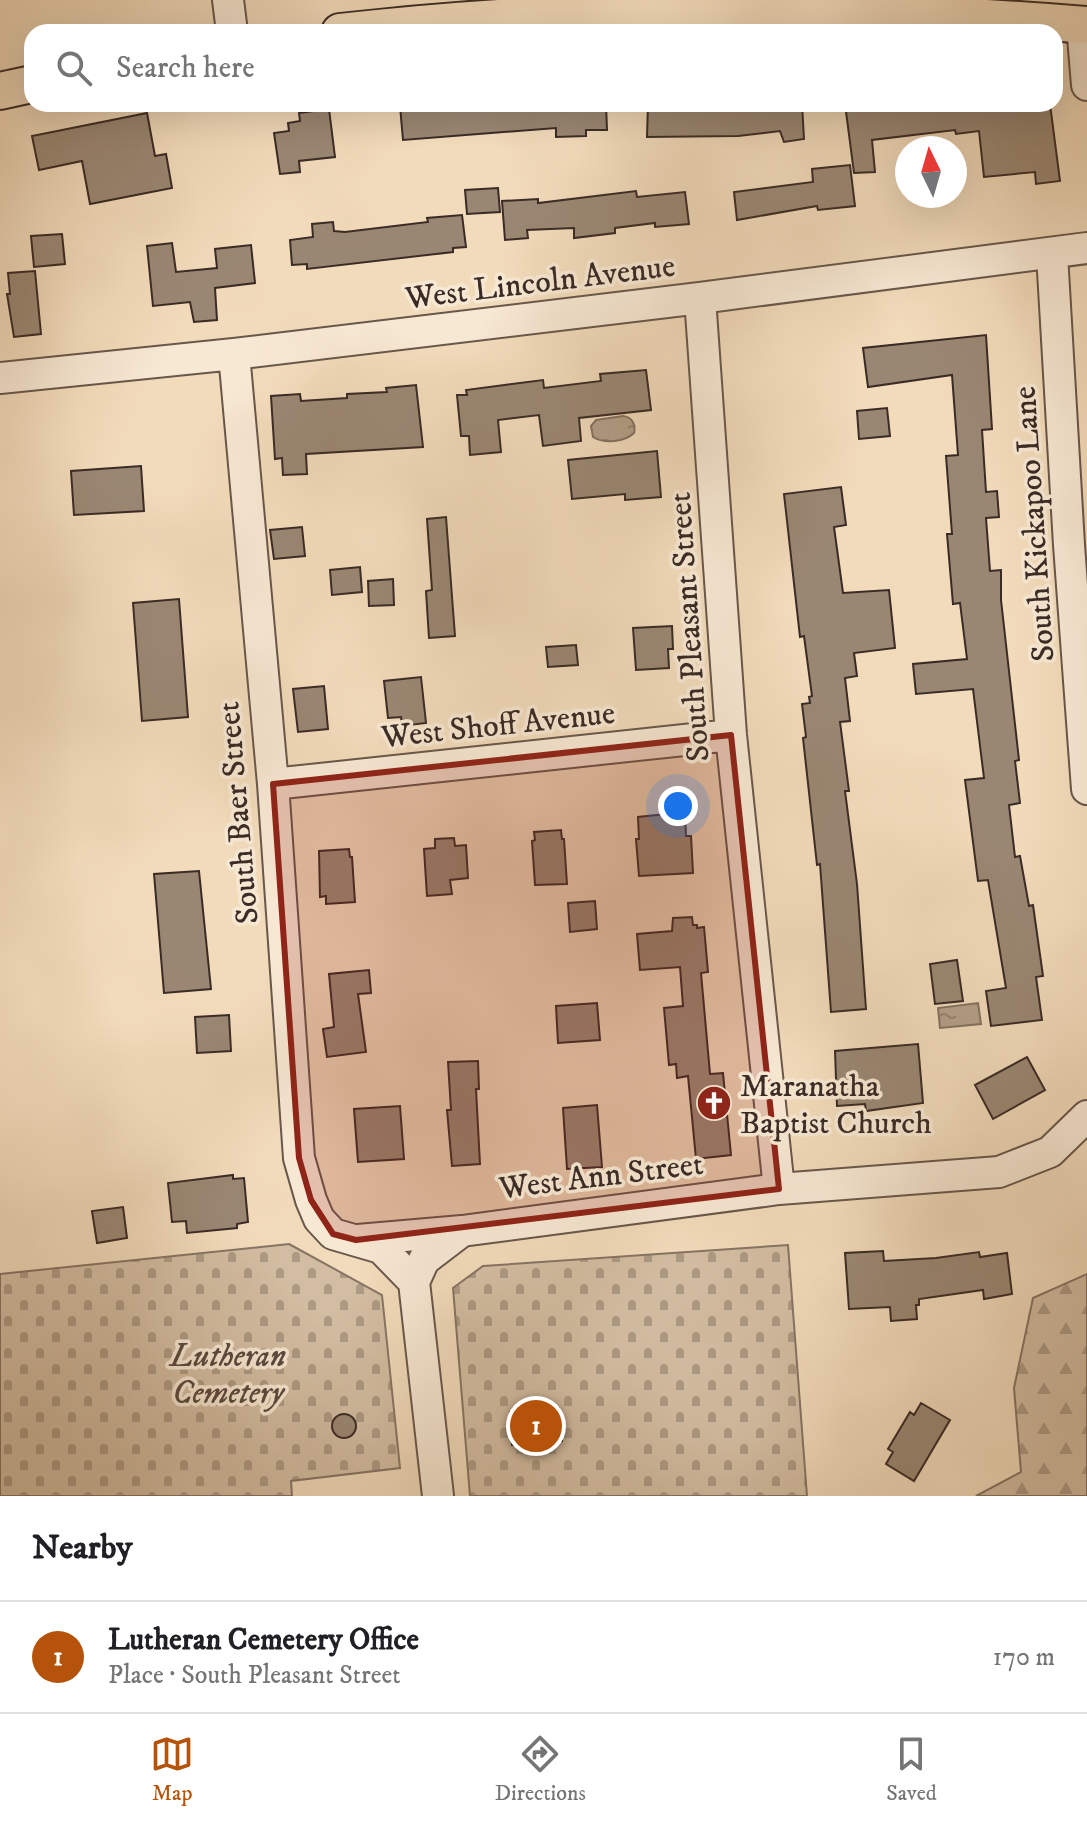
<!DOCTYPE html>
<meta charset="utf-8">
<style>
body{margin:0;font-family:"IM FELL DW Pica",serif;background:#f2f2f2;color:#202124}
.compass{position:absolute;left:895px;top:136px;width:72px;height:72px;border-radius:50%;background:#fff;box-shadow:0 8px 32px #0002;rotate:355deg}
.you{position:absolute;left:678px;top:806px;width:28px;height:28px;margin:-20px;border:6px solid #fff;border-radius:50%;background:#1a73e8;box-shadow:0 0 0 12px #1a73e833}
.badge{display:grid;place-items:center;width:52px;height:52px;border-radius:50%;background:#b45309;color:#fff;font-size:26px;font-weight:700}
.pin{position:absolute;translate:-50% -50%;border:4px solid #fff;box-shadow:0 2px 8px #0006}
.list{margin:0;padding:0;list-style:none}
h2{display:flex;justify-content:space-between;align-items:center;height:104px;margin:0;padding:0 32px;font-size:34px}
h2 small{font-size:26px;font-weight:400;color:#757577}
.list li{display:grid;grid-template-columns:52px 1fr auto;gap:24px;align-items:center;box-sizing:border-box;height:112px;padding:0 32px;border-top:2px solid #e0e0e0}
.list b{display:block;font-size:30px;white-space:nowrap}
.list p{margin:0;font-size:26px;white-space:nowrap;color:#757577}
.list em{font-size:26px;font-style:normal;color:#757577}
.icon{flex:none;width:44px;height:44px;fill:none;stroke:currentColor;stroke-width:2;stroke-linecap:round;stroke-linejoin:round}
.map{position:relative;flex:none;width:1087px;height:1496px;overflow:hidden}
.search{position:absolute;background:#fff;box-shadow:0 8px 32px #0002;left:24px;right:24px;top:24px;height:88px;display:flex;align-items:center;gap:20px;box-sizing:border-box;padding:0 28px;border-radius:24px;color:#757577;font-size:30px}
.sheet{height:216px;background:#fff}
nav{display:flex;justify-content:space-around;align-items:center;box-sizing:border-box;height:112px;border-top:2px solid #e0e0e0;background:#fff;font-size:22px;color:#757577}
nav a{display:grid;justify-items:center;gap:4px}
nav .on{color:#b45309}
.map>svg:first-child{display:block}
.forest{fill:url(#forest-firs);stroke:#867464;stroke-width:2}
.cemetery{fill:url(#cemetery-stones);stroke:#867464;stroke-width:2}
.water{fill:url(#water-ripples);stroke:#837161;stroke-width:2}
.building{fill:#9a8773;stroke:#3a2b26;stroke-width:2}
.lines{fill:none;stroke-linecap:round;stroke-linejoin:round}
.minor-casing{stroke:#68574b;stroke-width:34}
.major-casing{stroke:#3a2b26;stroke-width:40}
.minor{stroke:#f7e8d3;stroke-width:30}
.major{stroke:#f2dbbb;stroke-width:36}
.marked{fill:#8f2418;fill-opacity:0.2;stroke:#8f2418;stroke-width:6;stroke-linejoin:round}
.labels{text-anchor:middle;stroke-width:7;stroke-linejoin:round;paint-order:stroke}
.street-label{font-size:32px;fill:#3a2b26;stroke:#f7e8d3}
.poi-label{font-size:32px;fill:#3a2b26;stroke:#f7e8d3;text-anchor:start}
.park-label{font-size:32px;font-style:italic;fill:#59483f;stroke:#f7e8d3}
</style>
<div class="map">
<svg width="1087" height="1496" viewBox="0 0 1087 1496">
<defs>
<pattern id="forest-firs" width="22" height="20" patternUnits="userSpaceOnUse" patternTransform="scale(2)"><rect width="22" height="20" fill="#d3bda2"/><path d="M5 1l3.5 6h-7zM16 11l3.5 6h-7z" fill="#ac9a84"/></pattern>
<pattern id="cemetery-stones" width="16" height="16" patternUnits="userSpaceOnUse" patternTransform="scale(2)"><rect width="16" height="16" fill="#d3bda2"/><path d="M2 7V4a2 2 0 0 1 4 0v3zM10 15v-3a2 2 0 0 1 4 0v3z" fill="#ac9a84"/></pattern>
<pattern id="water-ripples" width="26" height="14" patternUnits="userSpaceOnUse" patternTransform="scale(2)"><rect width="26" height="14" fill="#b39f88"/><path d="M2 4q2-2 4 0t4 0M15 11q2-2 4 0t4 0" fill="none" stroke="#93826f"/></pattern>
</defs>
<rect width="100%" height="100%" fill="#f2dbbb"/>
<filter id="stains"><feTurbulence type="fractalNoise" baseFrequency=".0025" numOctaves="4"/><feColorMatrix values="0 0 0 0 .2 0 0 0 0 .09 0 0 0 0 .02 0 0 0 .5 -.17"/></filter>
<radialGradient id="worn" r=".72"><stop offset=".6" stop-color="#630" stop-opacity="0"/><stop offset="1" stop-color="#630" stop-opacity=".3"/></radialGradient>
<path class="forest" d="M 1087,1274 L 1087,1496 L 976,1496 L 1021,1472 L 1014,1388 L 1033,1298 Z"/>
<path class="cemetery" d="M 289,1244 L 382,1295 L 400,1468 L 291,1481 L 292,1496 L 0,1496 L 0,1274 Z
M 788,1245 L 807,1496 L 470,1496 L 453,1288 L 483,1266 Z"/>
<path class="water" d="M 623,416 C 632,417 636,424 634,433 C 625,442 604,444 593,437 L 591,426 L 596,420 Z
M 978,1003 L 981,1024 L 940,1028 L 938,1008 Z"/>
<path class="building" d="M 427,104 L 606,104 L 607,130 L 586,130 L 586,136 L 556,137 L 556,128 L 403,140 L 400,106 Z
M 648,104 L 802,104 L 804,139 L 784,142 L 780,131 L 738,136 L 647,137 Z
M 845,104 L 987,104 L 988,109 L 1050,104 L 1060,181 L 1036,184 L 1035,172 L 984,177 L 979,131 L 956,134 L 955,130 L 872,140 L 875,172 L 854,173 Z
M 329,109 L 335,157 L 299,161 L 300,172 L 280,174 L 274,133 L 289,131 L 288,123 L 300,121 L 299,113 Z
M 147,113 L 155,156 L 166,154 L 172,188 L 90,204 L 82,161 L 39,170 L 32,136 Z
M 850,165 L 855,206 L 818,210 L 817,206 L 737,220 L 734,192 L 813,182 L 812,169 Z
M 498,188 L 500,212 L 467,214 L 465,190 Z
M 636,191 L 637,197 L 685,192 L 689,224 L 655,227 L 655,223 L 615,228 L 615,233 L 574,238 L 574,228 L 527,230 L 528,238 L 505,240 L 502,201 L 538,199 L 538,203 Z
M 462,215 L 466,247 L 453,248 L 453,252 L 307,269 L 307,264 L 292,265 L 290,240 L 313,237 L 312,224 L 333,222 L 334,231 L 345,232 L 428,222 L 427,218 Z
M 62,234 L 65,264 L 34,267 L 31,236 Z
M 172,243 L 176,272 L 217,268 L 215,249 L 251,245 L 255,283 L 215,288 L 217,320 L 194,322 L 190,302 L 153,306 L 147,246 Z
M 35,271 L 41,334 L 14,337 L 7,294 L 10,294 L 8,273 Z
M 986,335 L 992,429 L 982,430 L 986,492 L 997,491 L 999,517 L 986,518 L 990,571 L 1001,570 L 1001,600 L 1019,760 L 1015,761 L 1020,803 L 1009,805 L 1015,857 L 1020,856 L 1029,906 L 1033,905 L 1043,976 L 1036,977 L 1042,1020 L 991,1026 L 986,991 L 1006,988 L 988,880 L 978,881 L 965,780 L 984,778 L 973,689 L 916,694 L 913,664 L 967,659 L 960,603 L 953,604 L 947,534 L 952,534 L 946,456 L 958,455 L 952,375 L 868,387 L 863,348 Z
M 646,370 L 651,410 L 579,418 L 581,441 L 543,446 L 539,415 L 498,420 L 501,452 L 470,455 L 469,436 L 461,436 L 457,395 L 467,395 L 466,390 L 543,380 L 544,388 L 601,381 L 600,374 Z
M 416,385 L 423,447 L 306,454 L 307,474 L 283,475 L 282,458 L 275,459 L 271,396 L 300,394 L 301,401 L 347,398 L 347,394 L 387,392 L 386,388 Z
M 887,408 L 890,436 L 859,439 L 857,411 Z
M 657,451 L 661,497 L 625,500 L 625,494 L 572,499 L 568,460 Z
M 141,466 L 144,511 L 74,515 L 71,471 Z
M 841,487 L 846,525 L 834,527 L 843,593 L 889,590 L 895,648 L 854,653 L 857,676 L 845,678 L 850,721 L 840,722 L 849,791 L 845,791 L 857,884 L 866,1009 L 831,1012 L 820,864 L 817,865 L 803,738 L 806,737 L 802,704 L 810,703 L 809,697 L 812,696 L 804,636 L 800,637 L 784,494 Z
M 446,517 L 455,636 L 429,638 L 426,591 L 432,590 L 427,519 Z
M 302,527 L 305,556 L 274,559 L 270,530 Z
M 360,567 L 362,592 L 332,595 L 330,570 Z
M 393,579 L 394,605 L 369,606 L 368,581 Z
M 179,599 L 188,717 L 142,721 L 133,603 Z
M 672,626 L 673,649 L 668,649 L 669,668 L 636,670 L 633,628 Z
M 576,645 L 578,665 L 548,667 L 546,647 Z
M 421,677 L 426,723 L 402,726 L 401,717 L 388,718 L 384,681 Z
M 324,686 L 328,729 L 298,732 L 293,689 Z
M 685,812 L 686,836 L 691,836 L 693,873 L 639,876 L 636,839 L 639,839 L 638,817 Z
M 561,830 L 562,839 L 564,839 L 567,884 L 535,885 L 532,841 L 535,840 L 534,832 Z
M 454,838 L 455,846 L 466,845 L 468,878 L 450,880 L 452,894 L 427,896 L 424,849 L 435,848 L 435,839 Z
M 349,849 L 350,857 L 352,857 L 355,902 L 326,904 L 326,896 L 320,897 L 319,851 Z
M 199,871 L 211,989 L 164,993 L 154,874 Z
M 595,901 L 597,929 L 570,932 L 568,903 Z
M 692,917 L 693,925 L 697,925 L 697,928 L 704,927 L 708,972 L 701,973 L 710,1074 L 723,1073 L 731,1155 L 696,1159 L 688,1076 L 677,1078 L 676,1064 L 669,1065 L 664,1008 L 683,1006 L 680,967 L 640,970 L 637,934 L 672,931 L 673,918 Z
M 957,960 L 963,1001 L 935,1004 L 930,964 Z
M 369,970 L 371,993 L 358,994 L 366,1052 L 327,1057 L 323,1029 L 334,1027 L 329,974 Z
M 597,1003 L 600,1040 L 558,1043 L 556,1006 Z
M 229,1015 L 231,1051 L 197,1053 L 195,1017 Z
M 918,1044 L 923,1103 L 866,1111 L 865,1104 L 837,1106 L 835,1051 Z
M 1027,1057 L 1045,1090 L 993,1119 L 975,1085 Z
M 478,1061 L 479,1089 L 476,1089 L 480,1164 L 452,1166 L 447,1110 L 451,1110 L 448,1062 Z
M 597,1105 L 602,1167 L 567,1169 L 563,1108 Z
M 400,1106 L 404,1159 L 358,1162 L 354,1109 Z
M 233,1175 L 233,1179 L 244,1178 L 248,1222 L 237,1224 L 237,1228 L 187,1233 L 186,1221 L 172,1222 L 168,1183 Z
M 123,1207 L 127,1238 L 97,1243 L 92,1211 Z
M 883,1251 L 884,1261 L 936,1258 L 979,1252 L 980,1257 L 1007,1253 L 1012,1294 L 984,1299 L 983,1290 L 919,1299 L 919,1305 L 916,1305 L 917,1319 L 891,1321 L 890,1307 L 849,1309 L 845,1253 Z
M 921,1403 L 950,1420 L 914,1481 L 886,1464 L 893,1452 L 888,1449 L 910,1412 L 914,1415 Z
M 559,1408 L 562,1441 L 548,1442 L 549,1450 L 529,1452 L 528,1444 L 512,1445 L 510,1412 Z
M332 1426a12 12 0 1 1 24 0a12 12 0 1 1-24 0Z"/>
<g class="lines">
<g class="minor-casing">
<path id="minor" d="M 228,0 L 232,32
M 1082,25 L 1087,85
M 1052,254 L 1069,545 L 1087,789
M 700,298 L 731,735 L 779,1189
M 234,354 L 273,784 L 299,1158 L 311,1200 L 319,1219 L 333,1234 L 381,1248 L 414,1282 L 438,1496
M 0,378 L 234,354 L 700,298 L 1087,248
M 273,784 L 731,735
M 358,1240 L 462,1231 L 779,1189 L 999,1172 L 1050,1152 L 1087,1116
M 414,1282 L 424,1260 L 462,1231"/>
</g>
<g class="major-casing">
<path id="major" d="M 340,32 C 588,4 838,5 1087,25
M 0,91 L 32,84"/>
</g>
<use href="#minor" class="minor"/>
<use href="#major" class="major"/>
</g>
<path class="marked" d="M 731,735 L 779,1189 L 356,1240 L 333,1234 L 311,1200 L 299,1158 L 273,784 Z"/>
<defs>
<g id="church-disc" transform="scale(1.8)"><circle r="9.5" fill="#8f2418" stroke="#f7e8d3"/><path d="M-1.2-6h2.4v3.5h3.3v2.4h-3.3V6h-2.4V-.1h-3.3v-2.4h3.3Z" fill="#fff"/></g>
</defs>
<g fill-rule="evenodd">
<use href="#church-disc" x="714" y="1103"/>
</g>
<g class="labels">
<g class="street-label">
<text transform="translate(540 281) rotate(-7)" y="11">West Lincoln Avenue</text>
<text transform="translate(1033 524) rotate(-94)" y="11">South Kickapoo Lane</text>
<text transform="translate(688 627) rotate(-94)" y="11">South Pleasant Street</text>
<text transform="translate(498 724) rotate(-6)" y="11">West Shoff Avenue</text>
<text transform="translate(237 813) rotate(-95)" y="11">South Baer Street</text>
<text transform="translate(601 1175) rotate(-7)" y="11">West Ann Street</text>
</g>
<g class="poi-label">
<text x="740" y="1096">Maranatha<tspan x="740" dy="37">Baptist Church</tspan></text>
</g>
<g class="park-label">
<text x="228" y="1366">Lutheran<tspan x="228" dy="37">Cemetery</tspan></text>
</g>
</g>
<rect width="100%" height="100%" filter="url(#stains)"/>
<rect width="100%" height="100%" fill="url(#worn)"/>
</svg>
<svg class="compass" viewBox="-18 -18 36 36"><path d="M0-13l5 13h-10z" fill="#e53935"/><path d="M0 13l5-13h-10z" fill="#757577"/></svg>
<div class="you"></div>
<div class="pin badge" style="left:536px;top:1426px">1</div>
<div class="search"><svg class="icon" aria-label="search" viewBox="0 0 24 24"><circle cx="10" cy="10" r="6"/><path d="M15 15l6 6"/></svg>Search here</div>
</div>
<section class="sheet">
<h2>Nearby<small></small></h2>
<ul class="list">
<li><span class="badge">1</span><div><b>Lutheran Cemetery Office</b><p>Place · South Pleasant Street</p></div><em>170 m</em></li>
</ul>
</section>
<nav>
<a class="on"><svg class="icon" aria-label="map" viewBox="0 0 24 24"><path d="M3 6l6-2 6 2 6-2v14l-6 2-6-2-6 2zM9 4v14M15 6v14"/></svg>Map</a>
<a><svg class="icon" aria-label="directions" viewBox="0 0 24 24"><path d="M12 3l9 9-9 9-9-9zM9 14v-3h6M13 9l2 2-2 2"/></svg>Directions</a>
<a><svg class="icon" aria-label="saved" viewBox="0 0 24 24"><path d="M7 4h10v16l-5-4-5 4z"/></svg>Saved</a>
</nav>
